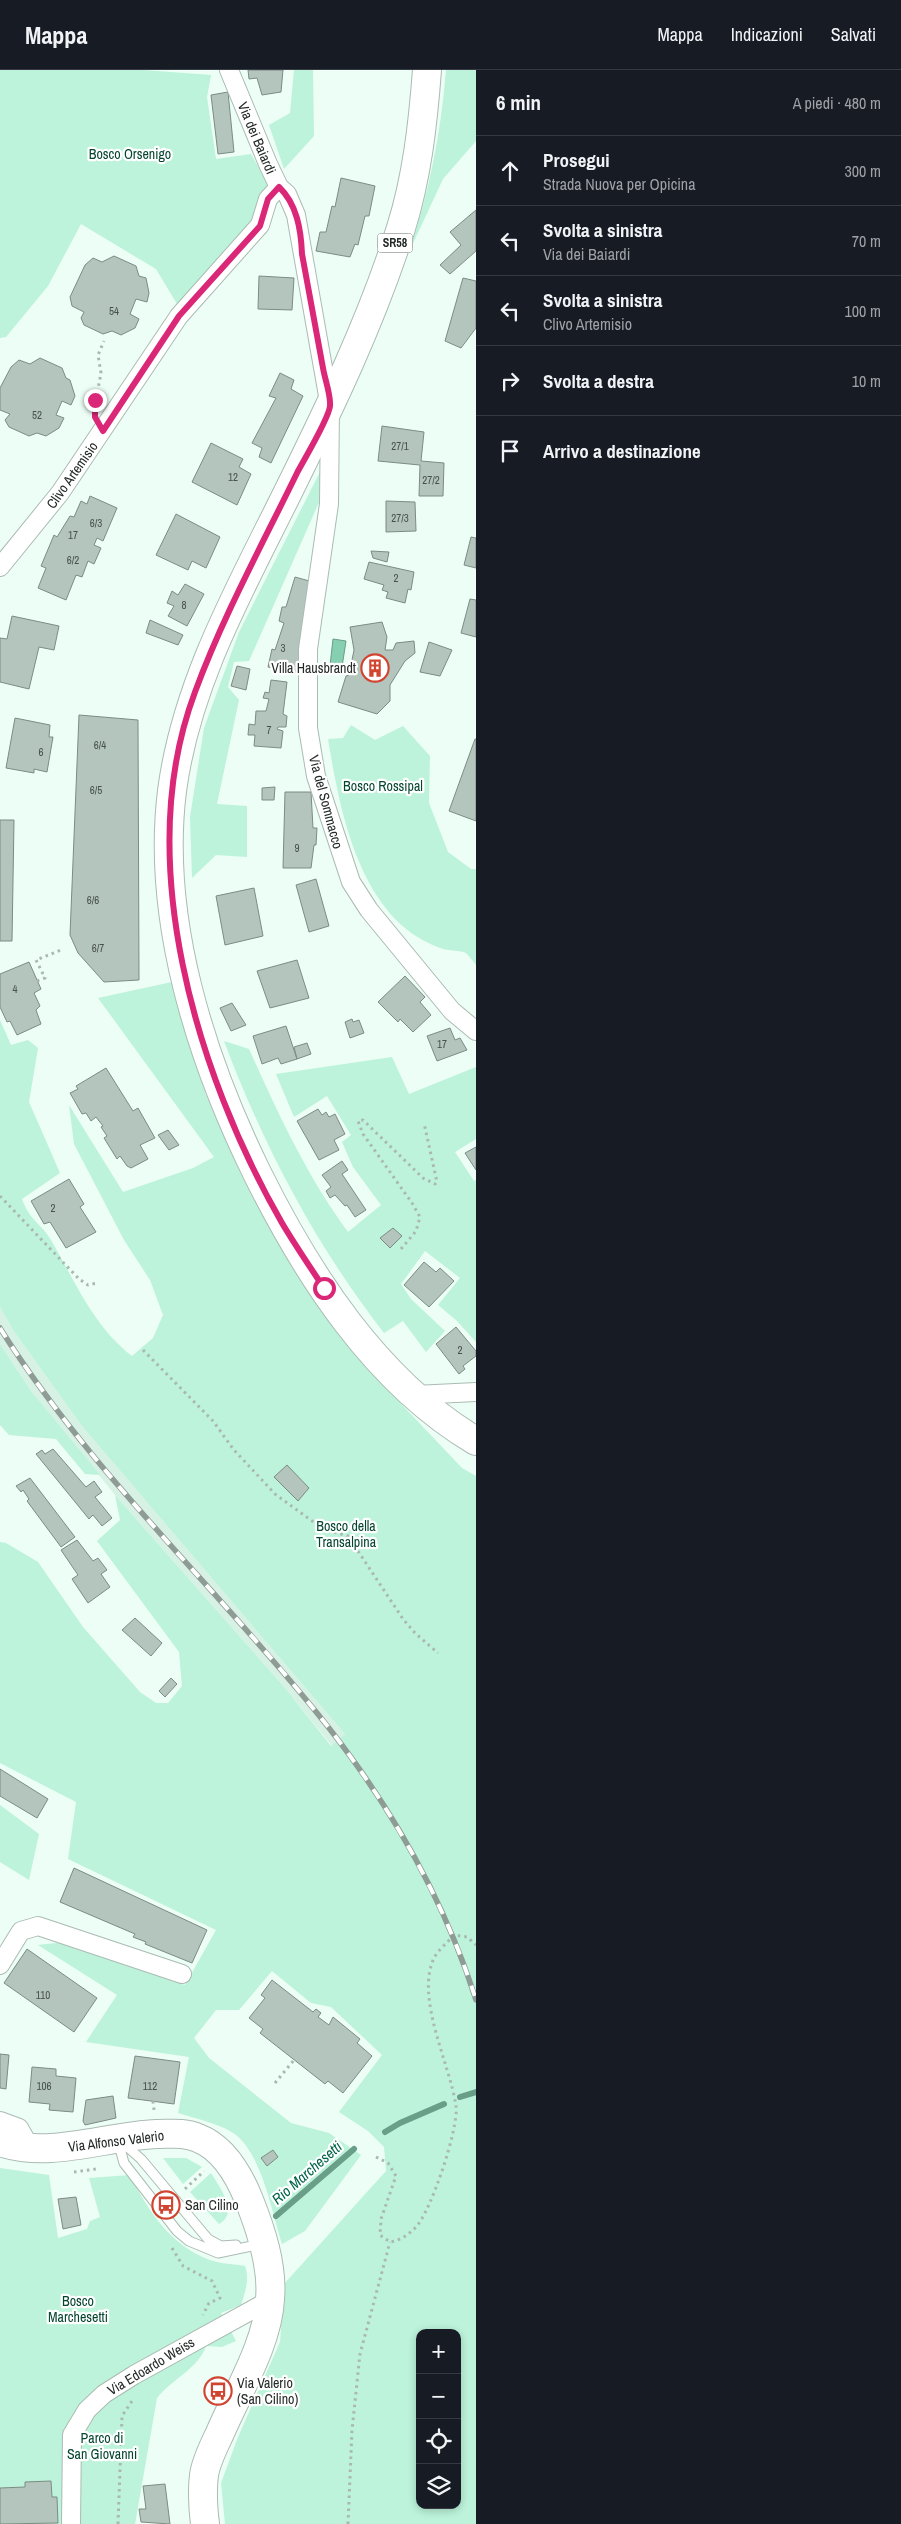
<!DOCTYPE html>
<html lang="it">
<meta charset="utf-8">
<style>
body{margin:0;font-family:"Archivo Narrow",sans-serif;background:#20242c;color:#f1f3f6}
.controls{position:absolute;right:15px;bottom:15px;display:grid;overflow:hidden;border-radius:10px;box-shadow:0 2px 8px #0003}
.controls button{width:45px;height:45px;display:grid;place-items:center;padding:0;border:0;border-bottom:1px solid #363941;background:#171b24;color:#f1f3f6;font:25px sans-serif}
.stop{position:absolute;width:15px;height:15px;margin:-11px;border:4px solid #db2777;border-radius:50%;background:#fff}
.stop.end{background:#db2777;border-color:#fff;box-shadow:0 1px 5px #0008}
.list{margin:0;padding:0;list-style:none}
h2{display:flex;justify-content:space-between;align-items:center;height:65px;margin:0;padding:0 20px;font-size:21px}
h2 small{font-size:16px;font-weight:400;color:#9ea1a6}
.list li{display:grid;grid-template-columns:32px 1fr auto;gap:15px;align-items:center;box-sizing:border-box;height:70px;padding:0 20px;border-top:1px solid #363941}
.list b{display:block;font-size:19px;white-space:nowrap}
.list p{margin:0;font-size:16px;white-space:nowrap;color:#9ea1a6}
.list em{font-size:16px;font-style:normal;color:#9ea1a6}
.icon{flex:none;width:28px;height:28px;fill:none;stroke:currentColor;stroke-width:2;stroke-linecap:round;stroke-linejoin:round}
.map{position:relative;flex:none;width:476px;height:2454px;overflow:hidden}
header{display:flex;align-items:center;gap:30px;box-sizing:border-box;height:70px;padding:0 25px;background:#171b24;border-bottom:1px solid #363941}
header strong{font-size:24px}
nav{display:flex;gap:28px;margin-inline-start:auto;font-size:18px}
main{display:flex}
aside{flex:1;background:#171b24}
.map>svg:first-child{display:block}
.built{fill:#d7f1e5}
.green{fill:#bcf3da;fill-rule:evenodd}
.water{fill:#86d0b1;stroke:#699e88}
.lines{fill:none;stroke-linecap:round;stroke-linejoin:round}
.stream{stroke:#699e88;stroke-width:6}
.building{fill:#b4c5bd;stroke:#7c8c85}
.service-casing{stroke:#abbbb3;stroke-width:11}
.minor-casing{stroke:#abbbb3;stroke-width:20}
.primary-casing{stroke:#abbbb3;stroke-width:30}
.path{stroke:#aab8b1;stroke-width:3;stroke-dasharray:2.5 4;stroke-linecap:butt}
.service{stroke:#fff;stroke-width:9}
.minor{stroke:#fff;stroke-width:18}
.primary{stroke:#fff;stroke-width:28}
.rail-casing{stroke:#8f9b95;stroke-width:5.5}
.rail{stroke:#fff;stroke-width:4;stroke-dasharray:11;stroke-linecap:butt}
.route{stroke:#db2777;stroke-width:6}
.labels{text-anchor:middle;stroke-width:4.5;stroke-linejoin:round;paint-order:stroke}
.number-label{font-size:11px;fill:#48514c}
.shield{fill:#fff;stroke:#666a68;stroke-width:1}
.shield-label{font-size:12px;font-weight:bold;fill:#242a27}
.street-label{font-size:14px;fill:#242a27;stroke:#fff}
.park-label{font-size:14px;fill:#044530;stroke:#fff}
.poi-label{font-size:14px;fill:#242a27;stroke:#fff;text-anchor:start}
.water-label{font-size:15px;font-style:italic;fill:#006447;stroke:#fff}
</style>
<header>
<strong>Mappa</strong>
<nav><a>Mappa</a><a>Indicazioni</a><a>Salvati</a></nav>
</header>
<main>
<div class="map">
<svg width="476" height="2454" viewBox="0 0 476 2454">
<rect width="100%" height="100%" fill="#ecfef5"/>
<path class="built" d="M 0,1237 L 13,1260 L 82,1356 L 345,1664 L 332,1676 L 285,1618 L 115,1425 L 31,1321 L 0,1274 Z"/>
<path class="green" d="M 0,0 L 144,0 L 211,5 L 207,27 L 216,89 L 251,84 L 269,116 L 254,153 L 177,234 L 156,199 L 81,154 L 48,216 L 6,267 L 0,268 Z
M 294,0 L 313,0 L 314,66 L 284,99 L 269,55 L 290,43 Z
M 446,0 L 476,0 L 476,71 L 443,109 L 409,182 C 429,123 441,63 446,0 Z
M 325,392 L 324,421 L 249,591 L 234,592 L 228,617 L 239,630 L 217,734 L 247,736 L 247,787 L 216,785 L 192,808 L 190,747 L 204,658 L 239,562 Z
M 351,655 L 375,670 L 403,656 L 430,686 L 429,733 L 448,782 L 471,799 L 476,799 L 476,895 C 473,891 469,886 466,883 C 460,880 450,881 443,879 C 435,876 423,871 416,866 C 356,827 339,735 328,669 L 343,668 Z
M 172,912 L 206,1025 L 259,1138 L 310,1221 L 368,1299 L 462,1398 L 476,1406 L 476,2454 L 225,2454 L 221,2413 L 238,2367 L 280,2272 L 284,2214 L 386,2101 L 384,2077 L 368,2061 L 339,2042 L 382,1985 L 331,1937 L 311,1933 L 272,1901 L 239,1940 L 216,1940 L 194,1968 L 209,1988 L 291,2053 L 329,2063 L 361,2085 L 305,2161 L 282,2174 C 272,2142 262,2086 236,2065 C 224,2055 194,2048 178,2043 L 189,1987 L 86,1972 L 117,1925 L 38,1875 L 65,1872 L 185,1915 L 216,1860 L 68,1789 L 76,1732 L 0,1693 L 0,1472 L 6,1473 L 38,1492 L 83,1557 L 140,1622 L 156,1633 L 168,1633 L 182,1616 L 179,1582 L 97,1471 L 120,1450 L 115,1425 L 285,1618 L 331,1676 L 345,1664 L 82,1356 L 13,1260 L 0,1237 L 0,950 L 11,975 L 28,970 L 38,978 L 29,1032 L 60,1103 L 22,1129 C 30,1151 40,1152 51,1170 C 75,1211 93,1256 132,1286 L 153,1268 L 163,1245 L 150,1210 L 124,1170 L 74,1074 L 69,1035 L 123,1122 L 193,1098 L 214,1087 L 98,928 ZM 420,2263 L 457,2263 L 457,2435 L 420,2435 Z
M 224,971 L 249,979 C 278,1043 306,1105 348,1162 L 381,1135 L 353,1097 L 342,1072 L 351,1065 L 327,1026 L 294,1047 L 276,1004 L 392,987 L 409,1024 L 476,997 L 476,1069 L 455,1082 L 474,1111 L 476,1110 L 476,1272 L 457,1251 L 438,1235 L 460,1208 L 425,1181 L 401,1214 L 411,1229 L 445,1261 L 426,1282 L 403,1251 L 384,1263 C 315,1174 264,1077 224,971 Z
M 0,1274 L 31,1321 L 100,1405 L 85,1404 L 56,1369 L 9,1365 L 0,1355 Z
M 0,1735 L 39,1764 L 29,1810 L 0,1792 Z
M 163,2088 L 186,2088 L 202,2097 L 183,2114 Z
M 0,2098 L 49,2105 L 58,2168 L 87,2159 L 90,2151 L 100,2147 L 89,2108 L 130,2105 C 148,2141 171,2176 210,2190 C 221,2194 234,2194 245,2196 C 250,2209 245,2222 241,2235 L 221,2243 L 236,2271 L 222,2277 L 206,2276 C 199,2298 172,2309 157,2328 L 135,2454 L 0,2454 Z
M 211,2103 C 219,2117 240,2142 219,2154 L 190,2122 Z"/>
<path class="water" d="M 333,569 L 346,571 L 342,597 L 330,596 Z"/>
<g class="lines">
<path class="stream" d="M 460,2027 L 476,2022
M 385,2062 L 400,2053 L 444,2034
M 276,2146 L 354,2079"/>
</g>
<path class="building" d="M 248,0 L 283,0 L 281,22 L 262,25 L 257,8 L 249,9 Z
M 228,22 L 234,82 L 218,84 L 211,25 Z
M 341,108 L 375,116 L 369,146 L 365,146 L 358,175 L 355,174 L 350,187 L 316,181 L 320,162 L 326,162 L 332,136 L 335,137 Z
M 476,140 L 476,181 L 450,204 L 440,195 L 461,175 L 450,162 Z
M 114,186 L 136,196 L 139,206 L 146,208 L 149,223 L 147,232 L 136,229 L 130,244 L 139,249 L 135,258 L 121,265 L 112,261 L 103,264 L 84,255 L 81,248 L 84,242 L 72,236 L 70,227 L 85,195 L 93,188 L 102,192 Z
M 259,206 L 294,208 L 292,240 L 258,239 Z
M 463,208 L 476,211 L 476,258 L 461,278 L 445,271 Z
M 40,288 L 62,298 L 66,308 L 70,310 L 75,326 L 71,335 L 62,331 L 56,345 L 64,348 L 59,358 L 46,366 L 37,363 L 29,366 L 9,357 L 5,350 L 10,344 L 0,340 L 0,318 L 11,297 L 19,290 L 30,294 Z
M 280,303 L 294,310 L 291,319 L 303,326 L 271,393 L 259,387 L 262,378 L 252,373 L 276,328 L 269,326 Z
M 382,356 L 424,362 L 421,391 L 444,393 L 443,426 L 419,426 L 420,395 L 378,391 Z
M 211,373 L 243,389 L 239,397 L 251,404 L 237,435 L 192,412 Z
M 90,426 L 117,438 L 103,471 L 97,468 L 94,475 L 101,478 L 94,494 L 88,491 L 82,507 L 76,505 L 66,530 L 38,518 L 46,498 L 41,496 L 54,465 L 57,467 L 70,446 L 74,447 L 81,431 L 87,434 Z
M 386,431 L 415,432 L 416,461 L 386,462 Z
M 176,444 L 220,467 L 206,498 L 192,491 L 188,500 L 156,485 Z
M 471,467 L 476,468 L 476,498 L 464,495 Z
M 371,481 L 389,482 L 387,492 L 373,488 Z
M 369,492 L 414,502 L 411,520 L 408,519 L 405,533 L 386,528 L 388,522 L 382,520 L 384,515 L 364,509 Z
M 295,507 L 313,512 L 305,558 L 299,578 L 303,580 L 295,603 L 268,597 L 272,579 L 275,580 L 284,553 L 279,551 L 282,537 L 286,537 Z
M 185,514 L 204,524 L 187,556 L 168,546 L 174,536 L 167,533 L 172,521 L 178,525 Z
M 470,529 L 476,530 L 476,567 L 461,563 Z
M 12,546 L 59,556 L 54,580 L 39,577 L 29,619 L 0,612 L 0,568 L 7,569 Z
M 150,550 L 183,565 L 178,575 L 146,563 Z
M 382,552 L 387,567 L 385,580 L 393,580 L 396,573 L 414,571 L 415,583 L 405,591 L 390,615 L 390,631 L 377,644 L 338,632 L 346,606 L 349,605 L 354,580 L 350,557 Z
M 429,572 L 452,580 L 440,606 L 420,602 Z
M 237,596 L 250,599 L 246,620 L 231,616 Z
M 271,610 L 287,612 L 283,644 L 287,646 L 286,657 L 278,657 L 277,659 L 283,661 L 281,678 L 254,676 L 255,665 L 248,665 L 249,654 L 255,655 L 256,641 L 266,641 L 269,629 L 263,628 L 265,622 L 269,623 Z
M 79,645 L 138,650 L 139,910 L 104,912 L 78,883 L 70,865 Z
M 15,648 L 50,655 L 49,667 L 53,667 L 47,702 L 34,699 L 34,703 L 6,698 Z
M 475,669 L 476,669 L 476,751 L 449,741 Z
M 275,717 L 274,730 L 262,730 L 262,718 Z
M 285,722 L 311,722 L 313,758 L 317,758 L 316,775 L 314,775 L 311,798 L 283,798 Z
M 0,750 L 14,750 L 12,871 L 0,871 Z
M 316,809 L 329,856 L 309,862 L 296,815 Z
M 254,818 L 263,866 L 225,875 L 216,826 Z
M 297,890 L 309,928 L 270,938 L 257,901 Z
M 29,892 L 41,919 L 34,923 L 40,936 L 36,940 L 41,954 L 17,965 L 10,951 L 7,952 L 0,937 L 0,904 Z
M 405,906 L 425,927 L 420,932 L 431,945 L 413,962 L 400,949 L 398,952 L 378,932 Z
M 232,933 L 246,955 L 231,961 L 220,938 Z
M 352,949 L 353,952 L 359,950 L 364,963 L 350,968 L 345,952 Z
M 286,956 L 297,989 L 281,994 L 278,988 L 262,994 L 253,966 Z
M 450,958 L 455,970 L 460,968 L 467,980 L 437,991 L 427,966 Z
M 307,973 L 311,984 L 297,989 L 294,977 Z
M 106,998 L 133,1041 L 138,1038 L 155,1068 L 140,1075 L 148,1089 L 131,1098 L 127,1096 L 120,1086 L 117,1089 L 104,1068 L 107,1066 L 101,1057 L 103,1056 L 96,1047 L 91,1051 L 86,1043 L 82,1044 L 70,1023 L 78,1019 L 76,1016 Z
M 318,1039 L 322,1045 L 326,1042 L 329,1047 L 335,1044 L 345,1064 L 334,1070 L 339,1080 L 319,1090 L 297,1051 Z
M 168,1060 L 179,1075 L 169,1080 L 158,1065 Z
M 476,1077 L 476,1100 L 465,1083 Z
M 342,1091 L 348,1100 L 342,1104 L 366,1140 L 355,1147 L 347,1135 L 345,1136 L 335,1125 L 330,1128 L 326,1121 L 331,1117 L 322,1105 Z
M 69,1109 L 84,1134 L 80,1137 L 96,1162 L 66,1178 L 50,1152 L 44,1154 L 31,1131 Z
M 393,1158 L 402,1166 L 390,1178 L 380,1168 Z
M 424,1192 L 436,1202 L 440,1198 L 454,1211 L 429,1237 L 404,1215 Z
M 456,1257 L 476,1281 L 476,1286 L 463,1296 L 465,1299 L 459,1304 L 436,1274 Z
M 53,1379 L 86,1417 L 94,1411 L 102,1422 L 95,1427 L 112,1448 L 102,1456 L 93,1445 L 89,1449 L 36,1384 L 42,1380 L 45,1384 Z
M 287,1395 L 309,1418 L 298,1431 L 274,1407 Z
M 30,1408 L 75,1467 L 61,1477 L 27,1431 L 29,1429 L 23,1420 L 21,1422 L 16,1416 Z
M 77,1470 L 93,1491 L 98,1488 L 107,1500 L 101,1504 L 110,1517 L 88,1533 L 72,1509 L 78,1505 L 61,1480 Z
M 135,1548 L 162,1573 L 151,1586 L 122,1560 Z
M 171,1608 L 177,1614 L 165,1627 L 159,1621 Z
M 0,1699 L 48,1729 L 37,1748 L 0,1726 Z
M 74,1798 L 207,1860 L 192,1893 L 145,1874 L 146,1872 L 133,1867 L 135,1864 L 60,1832 Z
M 27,1879 L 97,1928 L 74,1962 L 4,1913 Z
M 272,1910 L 313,1942 L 316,1939 L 321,1943 L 318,1947 L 329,1955 L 333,1947 L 360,1969 L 357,1973 L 372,1986 L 343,2023 L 328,2011 L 325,2014 L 260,1963 L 263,1959 L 249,1948 L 265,1928 L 261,1925 Z
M 0,1984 L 9,1985 L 6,2019 L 0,2018 Z
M 135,1986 L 180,1992 L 174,2034 L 128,2028 Z
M 32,1997 L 56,1999 L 56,2006 L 76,2008 L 73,2042 L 49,2040 L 50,2034 L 29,2032 Z
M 113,2026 L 116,2048 L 85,2055 L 83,2051 L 86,2030 Z
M 273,2080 L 278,2087 L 267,2096 L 261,2088 Z
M 76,2127 L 81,2155 L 63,2159 L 58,2129 Z
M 51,2411 L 52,2427 L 57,2427 L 58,2453 L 0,2454 L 0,2418 L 25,2417 L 25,2412 Z
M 165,2414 L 170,2454 L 141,2452 L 139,2439 L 146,2439 L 143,2416 Z"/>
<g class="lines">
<g class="service-casing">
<path id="service" d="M 118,2071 L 124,2093 L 177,2161 L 189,2171 L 218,2183 L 261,2174
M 124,2074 L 141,2089 L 208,2169 L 221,2176 L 236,2175"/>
</g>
<g class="minor-casing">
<path id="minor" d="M 229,0 L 268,94 L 279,117 L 287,124 L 296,145 L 330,337 L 329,434 L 308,579 L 308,658 L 316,706 L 351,812 L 369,840 L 452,941 L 476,961
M 0,497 L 60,423 L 179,246 L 260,155 L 268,129 L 279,117
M 415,1325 L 476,1322
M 0,1895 L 21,1861 L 38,1856 L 182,1904
M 0,2051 L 19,2058 L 31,2079
M 71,2454 L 72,2365 L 87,2340 L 104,2324 L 134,2305 L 270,2230"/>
</g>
<g class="primary-casing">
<path id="primary" d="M 427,0 C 423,53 417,107 401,158 C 372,250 330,337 287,424 C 240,519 186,614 172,721 C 156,849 201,989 257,1103 C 307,1204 376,1312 476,1371
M 0,2072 C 52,2089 104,2066 157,2064 C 171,2064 184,2062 198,2068 C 224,2078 239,2105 249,2130 C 261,2160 273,2196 270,2229 C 268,2273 237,2323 220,2363 C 214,2376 206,2391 204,2405 C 202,2421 203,2438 205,2454"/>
</g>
<path class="path" d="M 95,335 L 101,303 L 98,285 L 104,271
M 37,911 L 45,908 L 36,890 L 61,880
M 0,1126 L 79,1209 L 88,1215 L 97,1213
M 401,1179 L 416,1161 L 420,1147 L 412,1133 L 363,1064 L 358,1051 L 363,1050 L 423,1108 L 435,1114 L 437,1112 L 424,1053
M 143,1280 L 213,1351 L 234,1380 L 275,1424 L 323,1459 L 348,1466 L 403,1549 L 415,1563 L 438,1583
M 275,2013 L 294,1990
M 153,2031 L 154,2040
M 376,2087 L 388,2093 L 396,2106 L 381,2149 L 380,2165 L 390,2172 C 401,2170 408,2165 416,2157 C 431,2141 459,2058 456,2036 C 450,1994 415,1928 434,1888 C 438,1880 448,1872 454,1865 L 467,1867 L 476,1875
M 74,2102 L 96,2099
M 185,2119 L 204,2101
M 172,2178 L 183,2196 L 212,2211 L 220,2228 L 209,2233 L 203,2245
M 118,2454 L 122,2346 L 132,2331
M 348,2454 L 352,2360 L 360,2284 L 390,2172"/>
<use href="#service" class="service"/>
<use href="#minor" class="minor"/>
<use href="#primary" class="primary"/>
<g class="rail-casing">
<path id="rail" d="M 0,1258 C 88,1399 213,1514 317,1643 C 386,1728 443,1826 476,1930"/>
</g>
<use href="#rail" class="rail"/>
</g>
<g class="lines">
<path class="route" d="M 95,330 L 95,347 L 103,361 L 179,246 L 260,156 L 268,129 L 279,117 C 297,134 301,160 302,184 C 309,222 316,260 323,298 C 325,310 331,325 330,336 C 329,348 305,388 298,401 C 263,473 223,546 195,622 C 132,790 196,1003 282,1153 C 295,1175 310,1197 324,1218"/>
</g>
<defs>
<g id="building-ring" transform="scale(1.4375)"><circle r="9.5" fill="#fff" stroke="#d04430" stroke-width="1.5"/><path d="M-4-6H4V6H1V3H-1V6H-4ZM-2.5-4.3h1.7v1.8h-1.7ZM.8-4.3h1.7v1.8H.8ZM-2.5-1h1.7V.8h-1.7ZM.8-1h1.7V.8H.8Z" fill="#d04430"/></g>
<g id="bus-ring" transform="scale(1.4375)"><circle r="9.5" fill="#fff" stroke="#d04430" stroke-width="1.5"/><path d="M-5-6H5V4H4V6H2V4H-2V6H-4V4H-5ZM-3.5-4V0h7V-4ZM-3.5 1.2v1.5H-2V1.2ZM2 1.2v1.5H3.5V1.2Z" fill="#d04430"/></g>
</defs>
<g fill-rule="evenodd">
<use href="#building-ring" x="375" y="598"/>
<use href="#bus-ring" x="166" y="2135"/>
<use href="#bus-ring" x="218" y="2321"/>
</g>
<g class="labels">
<g class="number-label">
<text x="114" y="245">54</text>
<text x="37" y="349">52</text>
<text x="400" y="380">27/1</text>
<text x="233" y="411">12</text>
<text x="431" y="414">27/2</text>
<text x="400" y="452">27/3</text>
<text x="96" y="457">6/3</text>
<text x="73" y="469">17</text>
<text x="73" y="494">6/2</text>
<text x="396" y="512">2</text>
<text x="184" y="539">8</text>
<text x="283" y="582">3</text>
<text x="269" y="664">7</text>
<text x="100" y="679">6/4</text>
<text x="41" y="686">6</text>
<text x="96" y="724">6/5</text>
<text x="297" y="782">9</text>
<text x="93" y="834">6/6</text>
<text x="98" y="882">6/7</text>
<text x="15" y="923">4</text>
<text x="442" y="978">17</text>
<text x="53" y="1142">2</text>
<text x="460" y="1284">2</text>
<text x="43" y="1929">110</text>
<text x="44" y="2020">106</text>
<text x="150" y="2020">112</text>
</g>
<rect class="shield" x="377.5" y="163.5" width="35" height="19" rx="4"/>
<g class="shield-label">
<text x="395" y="177">SR58</text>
</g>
<g class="street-label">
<text transform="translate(257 68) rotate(67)" y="5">Via dei Baiardi</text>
<text transform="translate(72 405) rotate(-55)" y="5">Clivo Artemisio</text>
<text transform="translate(326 732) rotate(75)" y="5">Via del Sommacco</text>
<text transform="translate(116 2071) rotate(-7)" y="5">Via Alfonso Valerio</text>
<text transform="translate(151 2296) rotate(-31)" y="5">Via Edoardo Weiss</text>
</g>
<g class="park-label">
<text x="130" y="89">Bosco Orsenigo</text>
<text x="383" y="721">Bosco Rossipal</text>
<text x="346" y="1461">Bosco della<tspan x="346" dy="16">Transalpina</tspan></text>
<text x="78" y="2236">Bosco<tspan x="78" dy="16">Marchesetti</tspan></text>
<text x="102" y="2373">Parco di<tspan x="102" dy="16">San Giovanni</tspan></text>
</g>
<g class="poi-label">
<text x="356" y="603" text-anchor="end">Villa Hausbrandt</text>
<text x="185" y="2140">San Cilino</text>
<text x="237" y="2318">Via Valerio<tspan x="237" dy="16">(San Cilino)</tspan></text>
</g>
<g class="water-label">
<text transform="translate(307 2103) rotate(-41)" y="5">Rio Marchesetti</text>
</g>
</g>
</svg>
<div class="controls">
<button>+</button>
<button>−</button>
<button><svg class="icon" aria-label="locate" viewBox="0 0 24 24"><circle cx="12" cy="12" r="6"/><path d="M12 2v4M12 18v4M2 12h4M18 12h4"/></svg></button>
<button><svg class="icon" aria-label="layers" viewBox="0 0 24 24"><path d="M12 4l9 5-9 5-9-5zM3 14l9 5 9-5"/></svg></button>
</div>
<div class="stop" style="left:324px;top:1218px"></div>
<div class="stop end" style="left:95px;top:330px"></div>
</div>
<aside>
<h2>6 min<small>A piedi · 480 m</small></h2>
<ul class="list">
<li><svg class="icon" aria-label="ahead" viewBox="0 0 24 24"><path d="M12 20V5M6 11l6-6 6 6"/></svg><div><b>Prosegui</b><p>Strada Nuova per Opicina</p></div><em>300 m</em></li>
<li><svg class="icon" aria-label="left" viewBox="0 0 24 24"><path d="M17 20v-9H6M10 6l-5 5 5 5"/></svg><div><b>Svolta a sinistra</b><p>Via dei Baiardi</p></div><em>70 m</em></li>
<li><svg class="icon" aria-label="left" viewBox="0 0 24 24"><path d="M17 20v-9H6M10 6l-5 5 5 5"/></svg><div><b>Svolta a sinistra</b><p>Clivo Artemisio</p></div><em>100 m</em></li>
<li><svg class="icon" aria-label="right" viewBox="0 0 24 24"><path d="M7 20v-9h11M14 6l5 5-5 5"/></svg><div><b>Svolta a destra</b></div><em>10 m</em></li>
<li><svg class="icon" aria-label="arrive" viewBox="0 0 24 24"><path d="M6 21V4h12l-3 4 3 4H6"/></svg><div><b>Arrivo a destinazione</b></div></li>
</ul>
</aside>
</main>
